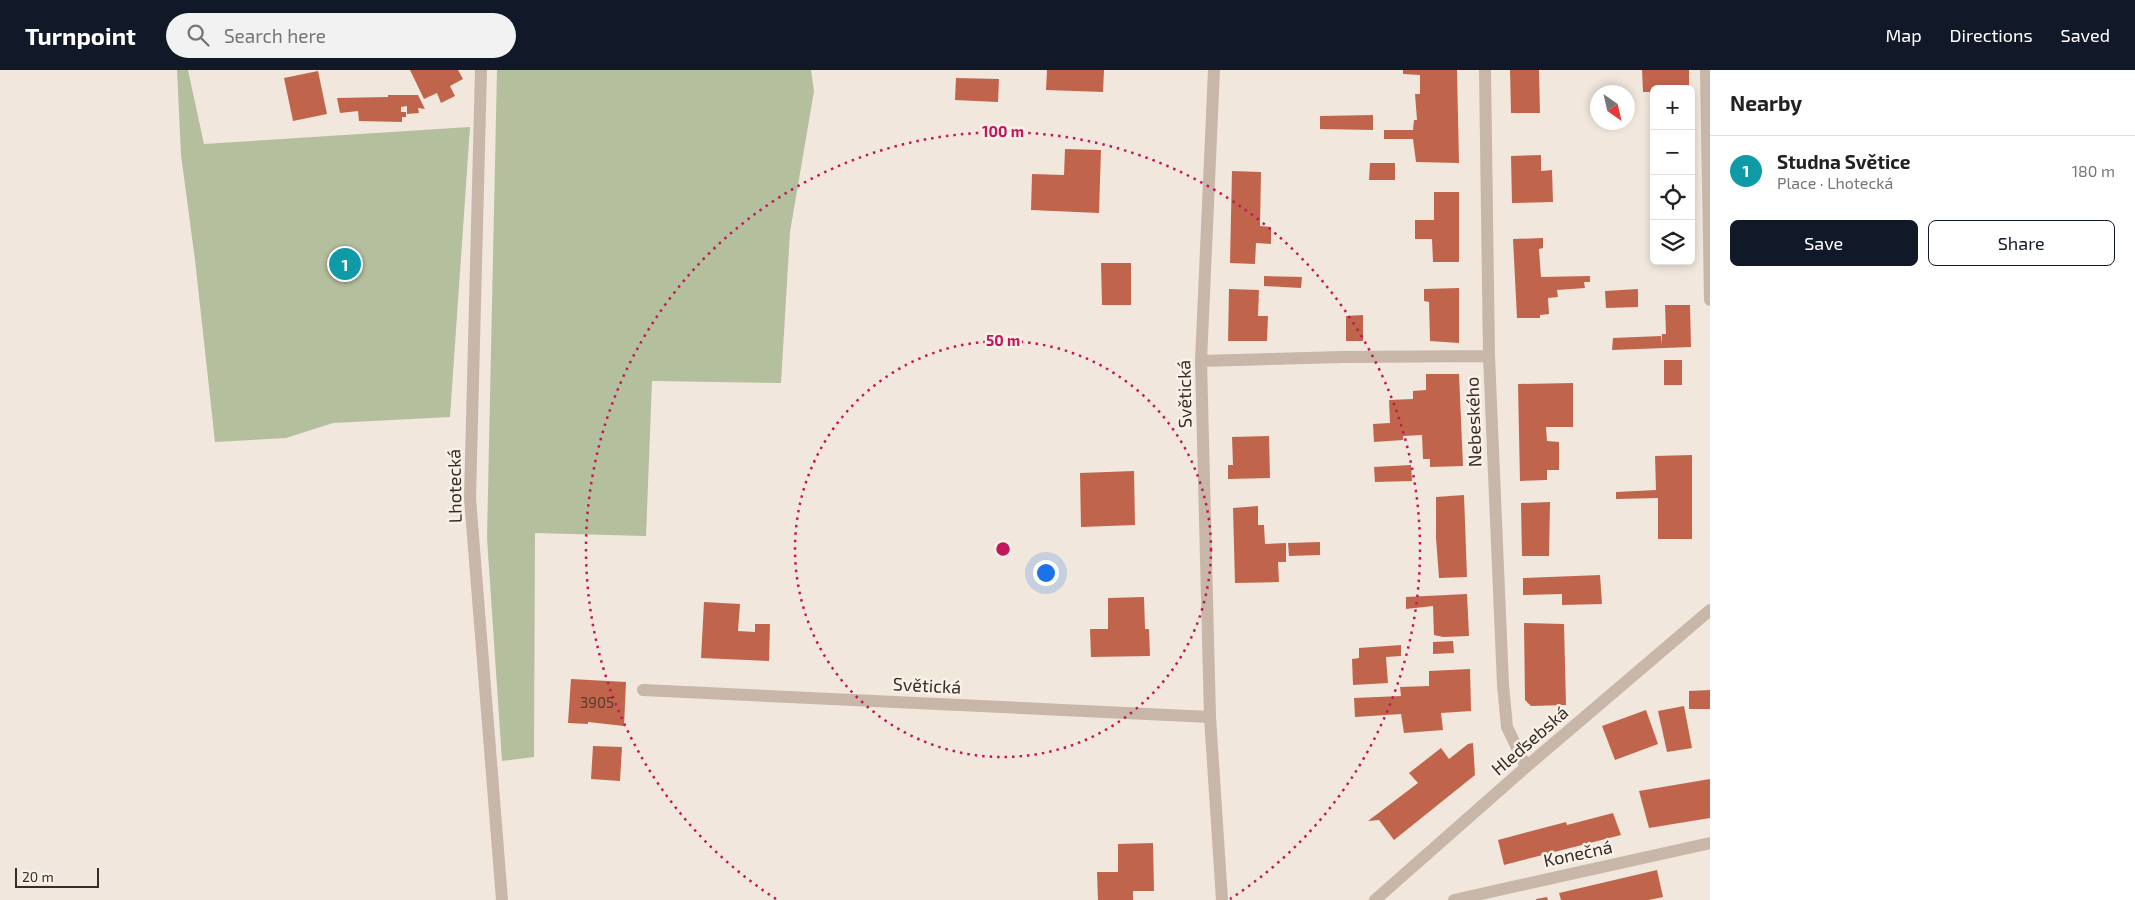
<!DOCTYPE html>
<meta charset="utf-8">
<style>
body{margin:0;font-family:"Exo 2",sans-serif;background:#f2f2f2;color:#222}
.controls{position:absolute;right:15px;top:15px;display:grid;overflow:hidden;border-radius:8px;box-shadow:0 2px 8px #0003}
.controls button{width:45px;height:45px;display:grid;place-items:center;padding:0;border:0;border-bottom:1px solid #e0e0e0;background:#fff;color:#222;font:25px sans-serif}
.compass{position:absolute;left:1590px;top:15px;width:45px;height:45px;border-radius:50%;background:#fff;box-shadow:0 2px 8px #0003;rotate:146deg}
.scale{position:absolute;left:15px;bottom:12px;width:84px;box-sizing:border-box;padding-left:5px;border:2px solid #362c28;border-top:0;font-size:14px;line-height:18px;white-space:nowrap;color:#362c28;-webkit-text-stroke:4px #f9f1e8;paint-order:stroke}
.you{position:absolute;left:1045px;top:502px;width:18px;height:18px;margin:-12px;border:4px solid #fff;border-radius:50%;background:#1a73e8;box-shadow:0 0 0 8px #1a73e833}
.badge{display:grid;place-items:center;width:32px;height:32px;border-radius:50%;background:#111827;color:#fff;font-size:16px;font-weight:700}
.pin{position:absolute;translate:-50% -50%;border:2px solid #fff;box-shadow:0 1px 5px #0006}
.list{margin:0;padding:0;list-style:none}
h2{display:flex;justify-content:space-between;align-items:center;height:65px;margin:0;padding:0 20px;font-size:21px}
h2 small{font-size:16px;font-weight:400;color:#767676}
.list li{display:grid;grid-template-columns:32px 1fr auto;gap:15px;align-items:center;box-sizing:border-box;height:70px;padding:0 20px;border-top:1px solid #e0e0e0}
.list b{display:block;font-size:19px;white-space:nowrap}
.list p{margin:0;font-size:16px;white-space:nowrap;color:#767676}
.list em{font-size:16px;font-style:normal;color:#767676}
.actions{display:flex;gap:10px;padding:15px 20px}
.actions a{flex:1;padding:11px 0;border:1px solid #111827;border-radius:8px;text-align:center;font-size:18px;color:#111827}
.actions .main{background:#111827;color:#fff}
.icon{flex:none;width:28px;height:28px;fill:none;stroke:currentColor;stroke-width:2;stroke-linecap:round;stroke-linejoin:round}
.map{position:relative;flex:none;width:1710px;height:830px;overflow:hidden}
header{display:flex;align-items:center;gap:30px;box-sizing:border-box;height:70px;padding:0 25px;background:#111827;color:#fff}
header strong{font-size:24px}
nav{display:flex;gap:28px;margin-inline-start:auto;font-size:18px}
.search{width:350px;height:45px;background:#f2f2f2;display:flex;align-items:center;gap:12px;box-sizing:border-box;padding:0 18px;border-radius:28px;color:#767676;font-size:19px}
main{display:flex}
aside{flex:1;background:#fff}
.map>svg:first-child{display:block}
.green{fill:#b4bf9d}
.building{fill:#c0654b}
.lines{fill:none;stroke-linecap:round;stroke-linejoin:round}
.minor{stroke:#c8b6a8;stroke-width:12}
.ring{fill:none;stroke:#c2185b;stroke-width:2.5;stroke-dasharray:2.5 5}
.labels{text-anchor:middle;stroke-width:5;stroke-linejoin:round;paint-order:stroke}
.number-label{font-size:15px;fill:#583a31}
.street-label{font-size:18px;fill:#362c28;stroke:#f9f1e8}
.centre{fill:#c2185b;stroke:#f9f1e8;stroke-width:2.5}
.ring-label{font-size:15px;text-anchor:middle;font-weight:bold;fill:#c2185b;stroke:#f9f1e8;stroke-width:5;stroke-linejoin:round;paint-order:stroke}
</style>
<header>
<strong>Turnpoint</strong>
<div class="search"><svg class="icon" aria-label="search" viewBox="0 0 24 24"><circle cx="10" cy="10" r="6"/><path d="M15 15l6 6"/></svg>Search here</div>
<nav><a>Map</a><a>Directions</a><a>Saved</a></nav>
</header>
<main>
<div class="map">
<svg width="1710" height="830" viewBox="0 0 1710 830">
<rect width="100%" height="100%" fill="#f1e7dc"/>
<path class="green" d="M 177,0 L 188,0 L 204,74 L 470,57 L 450,347 L 333,353 L 286,368 L 215,372 L 195,190 L 181,85 Z
M 497,0 L 811,0 L 814,21 L 790,162 L 781,313 L 652,311 L 646,466 L 535,463 L 534,687 L 502,691 L 487,468 Z"/>
<path class="building" d="M 410,0 L 458,0 L 463,9 L 450,16 L 455,26 L 441,33 L 437,23 L 424,29 Z
M 1047,0 L 1104,0 L 1103,22 L 1046,20 Z
M 1403,0 L 1457,0 L 1459,93 L 1416,92 L 1413,69 L 1384,69 L 1384,60 L 1413,60 L 1414,50 L 1417,50 L 1415,24 L 1420,24 L 1420,5 L 1403,4 Z
M 1510,0 L 1539,0 L 1540,43 L 1511,43 Z
M 1642,0 L 1689,0 L 1689,19 L 1654,19 L 1654,22 L 1643,22 Z
M 318,1 L 327,44 L 293,51 L 284,8 Z
M 956,8 L 999,9 L 998,32 L 955,30 Z
M 388,25 L 418,25 L 425,39 L 418,38 L 419,43 L 407,44 L 407,36 L 401,37 L 401,42 L 406,42 L 406,47 L 402,47 L 402,52 L 359,51 L 358,41 L 340,43 L 337,28 L 388,27 Z
M 1373,45 L 1373,60 L 1320,59 L 1320,46 Z
M 1065,79 L 1101,80 L 1099,143 L 1031,140 L 1032,104 L 1064,105 Z
M 1541,85 L 1541,101 L 1552,100 L 1553,132 L 1512,133 L 1511,86 Z
M 1370,93 L 1395,93 L 1395,110 L 1369,110 Z
M 1232,101 L 1261,102 L 1260,156 L 1271,157 L 1271,174 L 1256,173 L 1255,194 L 1230,193 Z
M 1434,122 L 1459,122 L 1459,192 L 1433,192 L 1432,169 L 1415,169 L 1415,150 L 1434,150 Z
M 1543,168 L 1543,178 L 1539,179 L 1541,207 L 1590,206 L 1590,212 L 1584,212 L 1585,218 L 1557,220 L 1558,227 L 1548,228 L 1549,244 L 1540,245 L 1540,248 L 1517,248 L 1513,169 Z
M336 195a9 9 0 1 1 18 0a9 9 0 1 1-18 0Z
M 1101,193 L 1131,193 L 1131,235 L 1102,235 Z
M 1264,206 L 1302,207 L 1301,218 L 1264,216 Z
M 1459,218 L 1459,273 L 1430,271 L 1429,232 L 1424,231 L 1424,219 Z
M 1229,219 L 1259,220 L 1258,246 L 1268,246 L 1267,271 L 1228,271 Z
M 1638,219 L 1638,237 L 1606,238 L 1605,221 Z
M 1665,235 L 1690,235 L 1691,277 L 1612,280 L 1613,268 L 1661,266 L 1661,275 L 1662,264 L 1666,264 Z
M 1363,245 L 1363,271 L 1346,271 L 1346,246 Z
M 1664,290 L 1682,290 L 1682,315 L 1664,315 Z
M 1426,304 L 1459,304 L 1463,396 L 1430,397 L 1430,389 L 1423,389 L 1422,365 L 1403,366 L 1403,370 L 1374,372 L 1373,354 L 1390,353 L 1389,330 L 1413,329 L 1413,321 L 1426,320 Z
M 1573,313 L 1573,357 L 1546,357 L 1547,371 L 1559,372 L 1559,400 L 1547,400 L 1547,410 L 1520,411 L 1518,314 Z
M 1269,366 L 1270,408 L 1228,409 L 1228,395 L 1233,395 L 1232,367 Z
M 1692,385 L 1692,469 L 1658,469 L 1658,428 L 1616,429 L 1616,422 L 1656,420 L 1655,386 Z
M 1411,395 L 1412,411 L 1375,412 L 1374,397 Z
M 1134,401 L 1135,455 L 1081,457 L 1080,403 Z
M 1464,425 L 1467,507 L 1439,508 L 1436,468 L 1436,427 Z
M 1550,432 L 1549,486 L 1522,486 L 1521,433 Z
M 1258,436 L 1258,455 L 1264,455 L 1265,474 L 1286,473 L 1286,492 L 1278,492 L 1279,512 L 1235,513 L 1233,438 Z
M 1320,472 L 1320,485 L 1289,486 L 1288,473 Z
M 1600,505 L 1602,534 L 1562,535 L 1562,524 L 1523,525 L 1523,508 Z
M 1467,524 L 1469,566 L 1443,567 L 1434,565 L 1433,536 L 1406,539 L 1406,527 Z
M 1144,527 L 1145,559 L 1149,559 L 1150,586 L 1091,587 L 1090,559 L 1108,559 L 1108,528 Z
M 704,532 L 740,534 L 738,561 L 755,562 L 755,554 L 770,554 L 769,591 L 701,588 Z
M 1524,553 L 1564,554 L 1566,635 L 1531,636 L 1525,630 Z
M 1453,571 L 1454,583 L 1433,584 L 1433,572 Z
M 1401,575 L 1401,586 L 1386,587 L 1388,613 L 1353,615 L 1352,589 L 1359,588 L 1359,578 Z
M 1470,599 L 1471,641 L 1441,643 L 1443,660 L 1404,663 L 1401,644 L 1355,647 L 1354,628 L 1401,626 L 1400,617 L 1429,616 L 1429,601 Z
M 571,609 L 626,612 L 624,656 L 588,652 L 588,654 L 568,653 Z
M 1710,620 L 1710,639 L 1689,639 L 1689,621 Z
M 1684,636 L 1692,678 L 1667,682 L 1658,641 Z
M 1646,640 L 1658,674 L 1615,690 L 1602,656 Z
M 1473,673 L 1475,705 L 1394,770 L 1379,750 L 1368,751 L 1418,713 L 1409,703 L 1441,678 L 1449,689 L 1468,674 Z
M 593,676 L 622,677 L 620,711 L 591,709 Z
M 1710,709 L 1710,748 L 1649,758 L 1639,721 Z
M 1613,743 L 1621,765 L 1504,795 L 1498,770 L 1566,752 L 1567,755 Z
M 1153,773 L 1154,821 L 1133,821 L 1133,830 L 1098,830 L 1097,802 L 1118,802 L 1118,774 Z
M 1657,800 L 1663,827 L 1649,830 L 1561,830 L 1559,823 Z
M 1547,827 L 1548,830 L 1536,830 L 1536,829 Z"/>
<g class="lines">
<path class="minor" d="M 481,0 L 470,428 L 502,830
M 1214,0 L 1201,291 L 1210,647 L 1222,830
M 1485,0 L 1489,286 L 1503,615 L 1507,657 L 1526,697
M 1706,0 L 1710,230
M 1201,291 L 1343,287 L 1489,286
M 643,620 L 1210,647
M 1375,830 L 1526,697 L 1710,540
M 1454,830 L 1710,773"/>
</g>
<g class="ring">
<circle cx="1003" cy="479" r="208"/>
<path d="M776 829A417 417 0 1 1 1230 829"/>
</g>
<g class="labels">
<g class="number-label">
<text x="597" y="638">3905</text>
</g>
<g class="street-label">
<text transform="translate(1185 324) rotate(-91)" y="6">Světická</text>
<text transform="translate(1474 352) rotate(-92)" y="6">Nebeského</text>
<text transform="translate(455 416) rotate(-91)" y="6">Lhotecká</text>
<text transform="translate(927 616) rotate(3)" y="6">Světická</text>
<text transform="translate(1530 671) rotate(-41)" y="6">Hleďsebská</text>
<text transform="translate(1578 784) rotate(-12)" y="6">Konečná</text>
</g>
</g>
<circle cx="1003" cy="479" r="8" class="centre"/>
<g class="ring-label">
<text x="1003" y="67">100 m</text>
<text x="1003" y="276">50 m</text>
</g>
</svg>
<div class="controls">
<button>+</button>
<button>−</button>
<button><svg class="icon" aria-label="locate" viewBox="0 0 24 24"><circle cx="12" cy="12" r="6"/><path d="M12 2v4M12 18v4M2 12h4M18 12h4"/></svg></button>
<button><svg class="icon" aria-label="layers" viewBox="0 0 24 24"><path d="M12 4l9 5-9 5-9-5zM3 14l9 5 9-5"/></svg></button>
</div>
<svg class="compass" viewBox="-18 -18 36 36"><path d="M0-13l5 13h-10z" fill="#e53935"/><path d="M0 13l5-13h-10z" fill="#767676"/></svg>
<div class="scale">20 m</div>
<div class="you"></div>
<div class="pin badge" style="left:345px;top:194px;background:#0f9aa8">1</div>
</div>
<aside>
<h2>Nearby<small></small></h2>
<ul class="list">
<li><span class="badge" style="background:#0f9aa8">1</span><div><b>Studna Světice</b><p>Place · Lhotecká</p></div><em>180 m</em></li>
</ul>
<div class="actions"><a class="main">Save</a><a>Share</a></div>
</aside>
</main>
